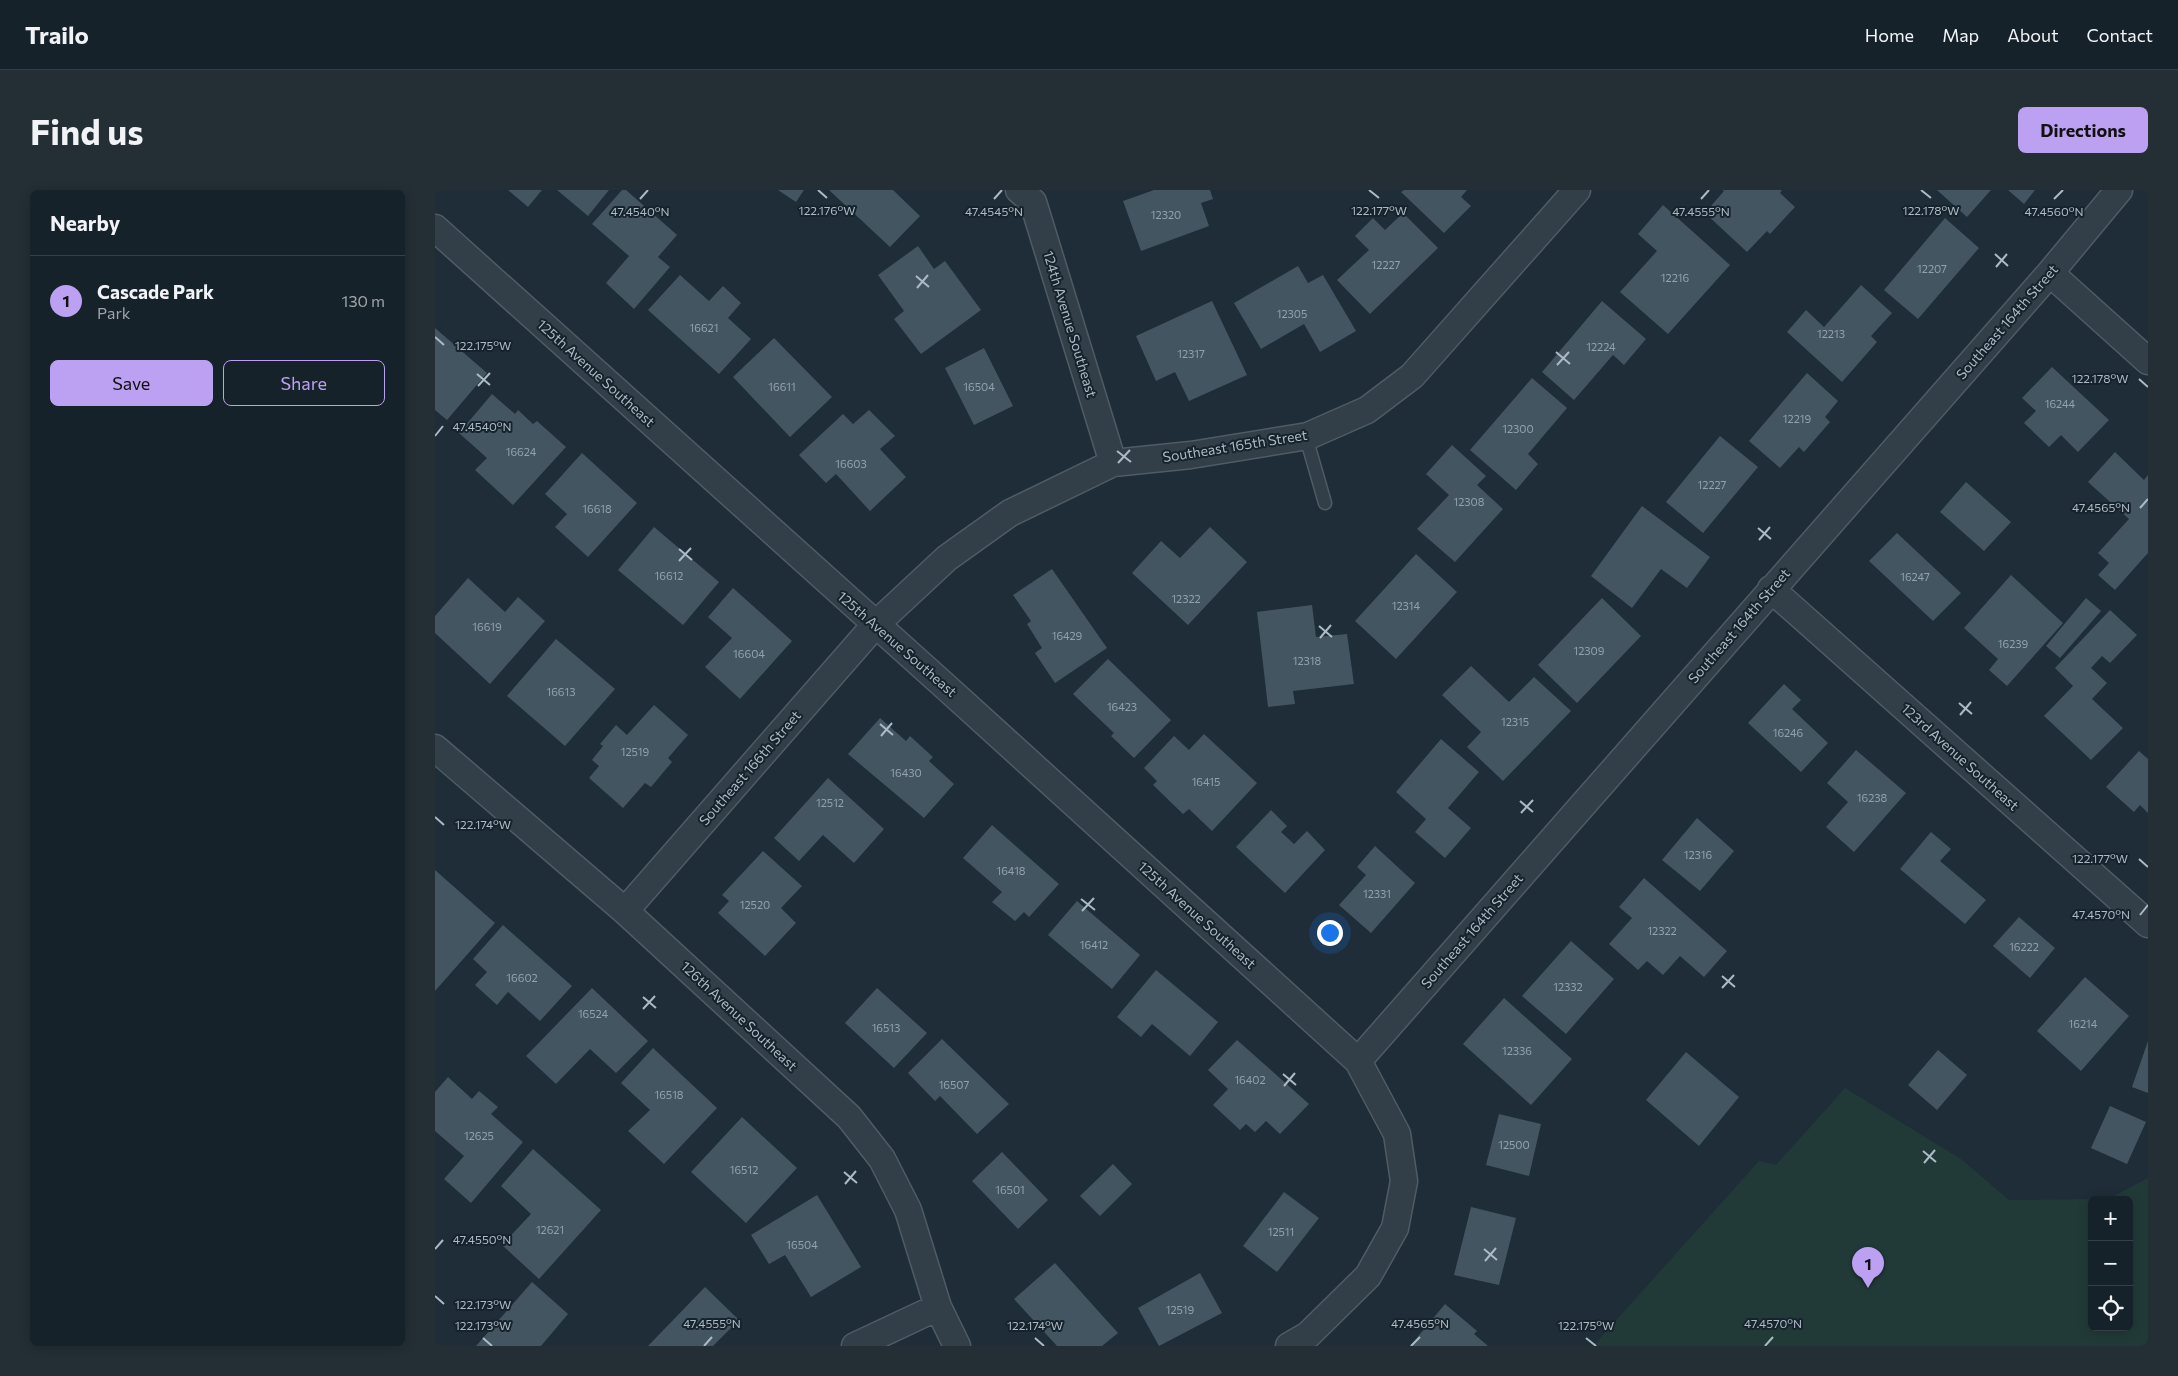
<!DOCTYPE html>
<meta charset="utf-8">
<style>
body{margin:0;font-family:Commissioner,sans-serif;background:#232f35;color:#f1f3f6}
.controls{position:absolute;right:15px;bottom:15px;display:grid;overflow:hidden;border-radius:8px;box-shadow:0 2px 12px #0003}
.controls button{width:45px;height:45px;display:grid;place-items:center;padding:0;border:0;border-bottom:1px solid #353f46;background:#162229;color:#f1f3f6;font:25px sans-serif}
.you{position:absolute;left:894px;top:742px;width:18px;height:18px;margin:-12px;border:4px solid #fff;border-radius:50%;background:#1a73e8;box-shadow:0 0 0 8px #1a73e833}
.badge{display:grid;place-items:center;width:32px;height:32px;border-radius:50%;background:#bca0f2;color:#111;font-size:16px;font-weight:700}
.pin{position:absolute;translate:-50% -41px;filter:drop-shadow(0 1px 2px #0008)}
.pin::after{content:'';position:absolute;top:26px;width:18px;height:15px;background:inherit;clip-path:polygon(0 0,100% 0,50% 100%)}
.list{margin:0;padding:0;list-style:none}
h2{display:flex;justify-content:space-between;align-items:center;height:65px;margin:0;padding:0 20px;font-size:21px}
h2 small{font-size:16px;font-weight:400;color:#9ea4a8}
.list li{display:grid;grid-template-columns:32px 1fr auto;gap:15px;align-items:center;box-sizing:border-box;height:90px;padding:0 20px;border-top:1px solid #353f46}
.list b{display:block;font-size:19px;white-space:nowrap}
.list p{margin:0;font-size:16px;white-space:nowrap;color:#9ea4a8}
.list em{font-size:16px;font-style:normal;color:#9ea4a8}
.actions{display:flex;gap:10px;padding:15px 20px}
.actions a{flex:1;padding:11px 0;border:1px solid #bca0f2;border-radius:8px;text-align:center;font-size:18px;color:#bca0f2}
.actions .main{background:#bca0f2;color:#111}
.icon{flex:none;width:28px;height:28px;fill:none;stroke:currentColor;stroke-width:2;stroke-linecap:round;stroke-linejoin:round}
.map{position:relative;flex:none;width:1713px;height:1156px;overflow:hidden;border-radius:8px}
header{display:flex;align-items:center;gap:30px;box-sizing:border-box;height:70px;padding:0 25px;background:#162229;border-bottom:1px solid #353f46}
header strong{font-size:24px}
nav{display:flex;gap:28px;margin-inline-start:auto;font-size:18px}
.intro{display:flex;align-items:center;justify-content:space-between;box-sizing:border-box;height:120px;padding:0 30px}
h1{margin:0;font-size:35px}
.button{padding:12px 22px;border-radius:8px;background:#bca0f2;color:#111;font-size:18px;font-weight:700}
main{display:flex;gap:30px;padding:0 30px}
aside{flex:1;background:#162229;border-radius:8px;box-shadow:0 2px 12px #0003}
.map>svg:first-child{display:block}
.green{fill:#213a38;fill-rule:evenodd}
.building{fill:#445562}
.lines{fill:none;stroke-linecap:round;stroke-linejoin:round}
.lane-casing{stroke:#4f5c66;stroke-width:15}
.street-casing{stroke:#4f5c66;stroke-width:29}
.lane{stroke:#323f48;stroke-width:12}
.street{stroke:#323f48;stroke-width:26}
.ticks{fill:none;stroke:#abbac5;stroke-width:2}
.labels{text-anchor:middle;stroke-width:4;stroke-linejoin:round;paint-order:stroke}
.number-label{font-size:11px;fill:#91a1ac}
.street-label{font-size:14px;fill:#abbac5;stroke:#17232c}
.ticks-label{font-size:12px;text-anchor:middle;fill:#abbac5;stroke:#17232c;stroke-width:4;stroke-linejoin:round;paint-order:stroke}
</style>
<header>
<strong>Trailo</strong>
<nav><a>Home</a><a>Map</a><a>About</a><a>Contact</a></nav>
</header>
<div class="intro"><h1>Find us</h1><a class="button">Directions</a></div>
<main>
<aside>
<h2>Nearby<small></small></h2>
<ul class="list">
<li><span class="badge">1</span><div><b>Cascade Park</b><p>Park</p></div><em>130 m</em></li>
</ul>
<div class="actions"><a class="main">Save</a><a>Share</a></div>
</aside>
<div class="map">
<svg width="1713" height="1156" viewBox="0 0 1713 1156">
<rect width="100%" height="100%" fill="#1e2d37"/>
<path class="green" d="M 1410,898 L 1526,969 L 1574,1010 L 1673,1009 L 1713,988 L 1713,1156 L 1158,1156 L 1324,971 L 1341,975 ZM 1657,1010 L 1694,1010 L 1694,1137 L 1657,1137 Z"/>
<path class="building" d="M 73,0 L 107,0 L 93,17 Z
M 122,0 L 174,0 L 153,26 Z
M 187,0 L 191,0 L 242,45 L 223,67 L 235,77 L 199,119 L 171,93 L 194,66 L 157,34 Z
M 343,0 L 369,0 L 361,12 Z
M 394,0 L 458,0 L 485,26 L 455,57 Z
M 719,0 L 775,0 L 778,9 L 766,13 L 774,36 L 706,61 L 688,11 Z
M 969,0 L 1032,0 L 1026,7 L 1036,16 L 1009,43 L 966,2 Z
M 1287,0 L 1347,0 L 1345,3 L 1360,17 L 1335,44 L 1332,41 L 1312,62 L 1270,23 L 1289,1 Z
M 1502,0 L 1556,0 L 1532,27 Z
M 1573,0 L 1600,0 L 1589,14 Z
M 1228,15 L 1295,75 L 1233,144 L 1185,102 L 1222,61 L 1203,44 Z
M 968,23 L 1003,58 L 935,124 L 902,90 L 934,60 L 920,46 L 938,28 L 950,40 Z
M 1510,28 L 1544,58 L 1483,129 L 1449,100 Z
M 483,56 L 499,79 L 510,71 L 546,120 L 486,164 L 459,129 L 469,121 L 443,85 Z
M 863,76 L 873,93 L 888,85 L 921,141 L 885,162 L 869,134 L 826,159 L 799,113 Z
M 245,85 L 274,111 L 288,96 L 306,113 L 293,128 L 316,149 L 284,184 L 213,120 Z
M 1426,95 L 1457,123 L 1436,146 L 1442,152 L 1407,192 L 1352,142 L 1371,120 L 1389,137 Z
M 777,111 L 812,185 L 754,211 L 740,182 L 721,191 L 701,146 Z
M 1167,111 L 1211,149 L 1189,175 L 1178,165 L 1139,210 L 1107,182 Z
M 0,138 L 52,183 L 12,230 L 0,220 Z
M 339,148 L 397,207 L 355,247 L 298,187 Z
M 549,158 L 578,216 L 539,235 L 510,178 Z
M 1617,177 L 1674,230 L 1643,262 L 1626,245 L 1614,257 L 1589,233 L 1601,221 L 1587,208 Z
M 1372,183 L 1403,211 L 1390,227 L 1395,232 L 1369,262 L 1364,257 L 1345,278 L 1314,251 Z
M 1097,188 L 1132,218 L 1093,264 L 1103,274 L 1081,300 L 1035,260 Z
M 57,204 L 80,224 L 83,220 L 98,234 L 102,231 L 131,257 L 78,315 L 40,280 L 52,268 L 24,243 Z
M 434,220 L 460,246 L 445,259 L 471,287 L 435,321 L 401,284 L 391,293 L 364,265 L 408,224 L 418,234 Z
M 1285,246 L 1323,277 L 1268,343 L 1231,312 Z
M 1017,255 L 1051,286 L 1042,295 L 1068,319 L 1020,372 L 982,339 L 1014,305 L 991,284 Z
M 1680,262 L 1709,290 L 1713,285 L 1713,363 L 1680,400 L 1663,385 L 1674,373 L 1663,363 L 1694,329 L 1653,292 Z
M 147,263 L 202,313 L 153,367 L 120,337 L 132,324 L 110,304 Z
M 1531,292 L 1576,332 L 1549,361 L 1505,322 Z
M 1207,316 L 1275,367 L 1252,398 L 1226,379 L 1197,418 L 1156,386 Z
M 219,337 L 284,392 L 248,435 L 183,380 Z
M 775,337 L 812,372 L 753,435 L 697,383 L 726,351 L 745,368 Z
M 1462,343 L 1526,403 L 1498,431 L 1434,371 Z
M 981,364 L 1022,402 L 961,469 L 920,431 Z
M 617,379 L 672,458 L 620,493 L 600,463 L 607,458 L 592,434 L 596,431 L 578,405 Z
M 1576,385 L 1628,433 L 1572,496 L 1554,480 L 1563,469 L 1529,438 Z
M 33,388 L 70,422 L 83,407 L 110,431 L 55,494 L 0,443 L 0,426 Z
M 298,398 L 357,451 L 305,509 L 270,477 L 297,448 L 273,427 Z
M 1167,408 L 1206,446 L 1142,513 L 1103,475 Z
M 1651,408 L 1666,421 L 1625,468 L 1611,456 Z
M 877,415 L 881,447 L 912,444 L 919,494 L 858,501 L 860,514 L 833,517 L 822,422 Z
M 1675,420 L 1702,445 L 1675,473 L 1667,466 L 1656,478 L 1672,493 L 1657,509 L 1688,538 L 1656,570 L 1609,526 L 1638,496 L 1620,478 Z
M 121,449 L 180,499 L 130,556 L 72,506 Z
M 673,469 L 736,530 L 699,568 L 676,546 L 679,543 L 638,504 Z
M 1036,476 L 1074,512 L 1099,487 L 1136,521 L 1068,591 L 1032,557 L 1046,542 L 1007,505 Z
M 1349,494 L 1366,510 L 1357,519 L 1393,553 L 1366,582 L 1313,533 Z
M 219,515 L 253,545 L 233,568 L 237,572 L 216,597 L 210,593 L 188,618 L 154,588 L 164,576 L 157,570 L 168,556 L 165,554 L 181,535 L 192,545 Z
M 445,528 L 471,551 L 475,546 L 498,567 L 494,571 L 519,594 L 489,628 L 413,564 Z
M 769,544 L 822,593 L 777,641 L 754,619 L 748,624 L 718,595 L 722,591 L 709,578 L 739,546 L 754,560 Z
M 1006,549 L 1044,582 L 1013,618 L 1036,638 L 1010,668 L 980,642 L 991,629 L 961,602 Z
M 1421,560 L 1471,603 L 1419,662 L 1391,637 L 1413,612 L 1392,593 Z
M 1704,561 L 1713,569 L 1713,623 L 1705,615 L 1699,622 L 1671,597 Z
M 393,588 L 449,639 L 419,673 L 388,645 L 364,671 L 339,648 Z
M 836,620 L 852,636 L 846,642 L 859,654 L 872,641 L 890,660 L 850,703 L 801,657 Z
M 1262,628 L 1299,661 L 1265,701 L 1227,670 Z
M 557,635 L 624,694 L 594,727 L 589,722 L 580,731 L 557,712 L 567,702 L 528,668 Z
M 1496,642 L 1516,659 L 1505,671 L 1551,710 L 1530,734 L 1465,679 Z
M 940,656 L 980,693 L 936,743 L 904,715 L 931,685 L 922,677 Z
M 328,661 L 367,696 L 346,718 L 361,733 L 330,766 L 283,723 L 294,711 L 287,705 Z
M 0,680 L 60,733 L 0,801 Z
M 1209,688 L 1292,761 L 1269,787 L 1245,766 L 1228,785 L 1212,771 L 1203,780 L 1174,754 L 1197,728 L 1184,717 Z
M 642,711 L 705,765 L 677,799 L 613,745 Z
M 1584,727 L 1620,758 L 1595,788 L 1558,756 Z
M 68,735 L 137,796 L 105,831 L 73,802 L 62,815 L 40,795 L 52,782 L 38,769 Z
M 1136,751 L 1179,789 L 1131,844 L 1087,806 Z
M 721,780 L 783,832 L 755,866 L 717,834 L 706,847 L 682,827 Z
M 1650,787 L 1694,826 L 1646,881 L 1602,841 Z
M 157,798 L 213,851 L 181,883 L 155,859 L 121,894 L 91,866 Z
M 442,798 L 492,843 L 459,878 L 410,833 Z
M 1069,808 L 1137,869 L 1096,915 L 1028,854 Z
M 507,849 L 574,914 L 542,944 L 505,906 L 500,911 L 473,883 Z
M 802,850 L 874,914 L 845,944 L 831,931 L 820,942 L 811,934 L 805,940 L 778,915 L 793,899 L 773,880 Z
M 1713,851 L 1713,903 L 1697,897 Z
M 218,858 L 282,918 L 229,974 L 193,941 L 215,920 L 186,893 Z
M 1503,860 L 1532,885 L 1502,920 L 1473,895 Z
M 1251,862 L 1304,907 L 1264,956 L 1211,910 Z
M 13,887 L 37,909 L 44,901 L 63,917 L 56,924 L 88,952 L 36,1013 L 9,989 L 29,966 L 0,941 L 0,902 Z
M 1675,916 L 1711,932 L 1692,974 L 1656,958 Z
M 1064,924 L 1106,934 L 1094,986 L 1051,975 Z
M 307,927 L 362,978 L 311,1033 L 256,982 Z
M 98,959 L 166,1020 L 104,1089 L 67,1055 L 96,1024 L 66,996 Z
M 567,962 L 613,1010 L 583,1039 L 537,991 Z
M 678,974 L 697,994 L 665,1026 L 645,1006 Z
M 849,1002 L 884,1028 L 842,1082 L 808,1056 Z
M 382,1005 L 426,1077 L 376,1107 L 350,1065 L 334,1074 L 316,1045 Z
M 1036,1017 L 1081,1028 L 1064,1095 L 1019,1085 Z
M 620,1073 L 683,1143 L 667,1156 L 622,1156 L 579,1109 Z
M 765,1083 L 787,1123 L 724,1156 L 703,1118 Z
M 97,1092 L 133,1124 L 106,1156 L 41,1156 Z
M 270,1097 L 304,1130 L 278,1156 L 213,1156 Z
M 1010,1114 L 1042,1141 L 1039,1144 L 1053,1156 L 975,1156 Z"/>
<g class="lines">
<g class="lane-casing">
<path id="lane" d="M 871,247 L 890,313"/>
</g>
<g class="street-casing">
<path id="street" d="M 584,0 L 598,12 L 678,273
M 0,38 L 512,498 L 923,871 L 962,944 L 969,991 L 960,1038 L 933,1086 L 873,1145 L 854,1156
M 1615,83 L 1713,171
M 1336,399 L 1713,734
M 0,558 L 190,721 L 414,927 L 447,969 L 473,1020 L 503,1117 L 522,1156
M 190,721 L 440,435 L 512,368 L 575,323 L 678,273 L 756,265 L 873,246 L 932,220 L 977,186 L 1142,0
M 923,871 L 1615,83 L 1684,0
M 420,1156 L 503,1117"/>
</g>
<use href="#lane" class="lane"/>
<use href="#street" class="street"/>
</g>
<path class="ticks" d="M 383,0 L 392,8M 934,0 L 944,8M 1486,0 L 1496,8M 205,9 L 213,0M 559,9 L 567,0M 1266,9 L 1274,0M 1619,9 L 1628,0M 1560,64 L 1573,76M 1561,77 L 1572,64M 481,86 L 494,97M 482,98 L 493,85M 0,147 L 9,155M 1121,162 L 1135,174M 1122,175 L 1134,162M 42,184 L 55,195M 1704,189 L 1713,197M 43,196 L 55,183M 0,246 L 8,236M 682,261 L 696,272M 683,273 L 695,260M 1705,318 L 1713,309M 1323,338 L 1336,349M 1324,350 L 1335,337M 244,359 L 257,370M 244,371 L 256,358M 884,436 L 897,447M 885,448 L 896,435M 1524,513 L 1537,524M 1525,525 L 1536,512M 445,534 L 458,545M 446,546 L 457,533M 1085,611 L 1098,622M 1086,623 L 1098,610M 0,627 L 9,635M 1704,669 L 1713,677M 646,709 L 660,720M 647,721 L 659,708M 1705,725 L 1713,715M 1287,786 L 1300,797M 1287,798 L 1299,785M 208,807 L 221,818M 208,819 L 220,806M 848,884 L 861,895M 849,896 L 860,883M 1488,961 L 1501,972M 1489,973 L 1500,960M 409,982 L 422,993M 410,994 L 421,981M 0,1059 L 8,1050M 1049,1059 L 1062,1070M 1050,1071 L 1061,1058M 0,1106 L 9,1114M 48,1148 L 57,1156M 600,1148 L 609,1156M 1151,1148 L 1161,1156M 269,1156 L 277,1147M 976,1156 L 985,1147M 1330,1156 L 1338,1147"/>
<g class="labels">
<g class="number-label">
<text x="731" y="29">12320</text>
<text x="951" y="79">12227</text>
<text x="1497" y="83">12207</text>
<text x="1240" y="92">12216</text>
<text x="857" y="128">12305</text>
<text x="269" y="142">16621</text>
<text x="1396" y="148">12213</text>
<text x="1166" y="161">12224</text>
<text x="756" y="168">12317</text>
<text x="347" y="201">16611</text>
<text x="544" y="201">16504</text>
<text x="1625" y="218">16244</text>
<text x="1362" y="233">12219</text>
<text x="1083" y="243">12300</text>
<text x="86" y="266">16624</text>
<text x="416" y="278">16603</text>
<text x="1277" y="299">12227</text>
<text x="1034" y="316">12308</text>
<text x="162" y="323">16618</text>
<text x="234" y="390">16612</text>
<text x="1480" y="391">16247</text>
<text x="751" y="413">12322</text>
<text x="971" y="420">12314</text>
<text x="52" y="441">16619</text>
<text x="632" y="450">16429</text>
<text x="1578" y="458">16239</text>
<text x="1154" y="465">12309</text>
<text x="314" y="468">16604</text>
<text x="872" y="475">12318</text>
<text x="126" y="506">16613</text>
<text x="687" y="521">16423</text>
<text x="1080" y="536">12315</text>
<text x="1353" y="547">16246</text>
<text x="200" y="566">12519</text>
<text x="471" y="587">16430</text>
<text x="771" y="596">16415</text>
<text x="1437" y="612">16238</text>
<text x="395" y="617">12512</text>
<text x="1263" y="669">12316</text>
<text x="576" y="685">16418</text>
<text x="942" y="708">12331</text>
<text x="320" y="719">12520</text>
<text x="1227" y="745">12322</text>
<text x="659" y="759">16412</text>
<text x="1589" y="761">16222</text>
<text x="87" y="792">16602</text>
<text x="1133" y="801">12332</text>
<text x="158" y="828">16524</text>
<text x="1648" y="838">16214</text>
<text x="451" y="842">16513</text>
<text x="1082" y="865">12336</text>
<text x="815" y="894">16402</text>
<text x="519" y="899">16507</text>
<text x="234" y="909">16518</text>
<text x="44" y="950">12625</text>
<text x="1079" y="959">12500</text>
<text x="309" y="984">16512</text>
<text x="575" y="1004">16501</text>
<text x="115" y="1044">12621</text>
<text x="846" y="1046">12511</text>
<text x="367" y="1059">16504</text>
<text x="745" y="1124">12519</text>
</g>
<g class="street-label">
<text transform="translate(1572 132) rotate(-49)" y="5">Southeast 164th Street</text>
<text transform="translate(635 134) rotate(73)" y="5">124th Avenue Southeast</text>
<text transform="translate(161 183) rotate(42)" y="5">125th Avenue Southeast</text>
<text transform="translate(800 256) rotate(-9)" y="5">Southeast 165th Street</text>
<text transform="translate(1304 436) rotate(-49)" y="5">Southeast 164th Street</text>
<text transform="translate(462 454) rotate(41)" y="5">125th Avenue Southeast</text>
<text transform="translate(1525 567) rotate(42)" y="5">123rd Avenue Southeast</text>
<text transform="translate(315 578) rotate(-49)" y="5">Southeast 166th Street</text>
<text transform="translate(762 725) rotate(42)" y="5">125th Avenue Southeast</text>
<text transform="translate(1037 741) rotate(-49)" y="5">Southeast 164th Street</text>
<text transform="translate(304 826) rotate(43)" y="5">126th Avenue Southeast</text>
</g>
</g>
<g class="ticks-label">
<text x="392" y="25">122.176°W</text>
<text x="944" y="25">122.177°W</text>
<text x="1496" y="25">122.178°W</text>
<text x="1266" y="26">47.4555°N</text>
<text x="1619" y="26">47.4560°N</text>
<text x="205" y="26">47.4540°N</text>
<text x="559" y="26">47.4545°N</text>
<text x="48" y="160">122.175°W</text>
<text x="1665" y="193">122.178°W</text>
<text x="47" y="241">47.4540°N</text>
<text x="1666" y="322">47.4565°N</text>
<text x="48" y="639">122.174°W</text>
<text x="1665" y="673">122.177°W</text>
<text x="1666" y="729">47.4570°N</text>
<text x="47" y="1054">47.4550°N</text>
<text x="48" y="1119">122.173°W</text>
<text x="277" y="1138">47.4555°N</text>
<text x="985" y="1138">47.4565°N</text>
<text x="1338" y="1138">47.4570°N</text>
<text x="48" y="1140">122.173°W</text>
<text x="600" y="1140">122.174°W</text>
<text x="1151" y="1140">122.175°W</text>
</g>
</svg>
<div class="controls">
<button>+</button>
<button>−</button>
<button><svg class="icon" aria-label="locate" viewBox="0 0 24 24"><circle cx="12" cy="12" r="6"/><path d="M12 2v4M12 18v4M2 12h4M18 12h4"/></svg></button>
</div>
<div class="you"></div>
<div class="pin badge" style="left:1433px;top:1098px">1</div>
</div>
</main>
